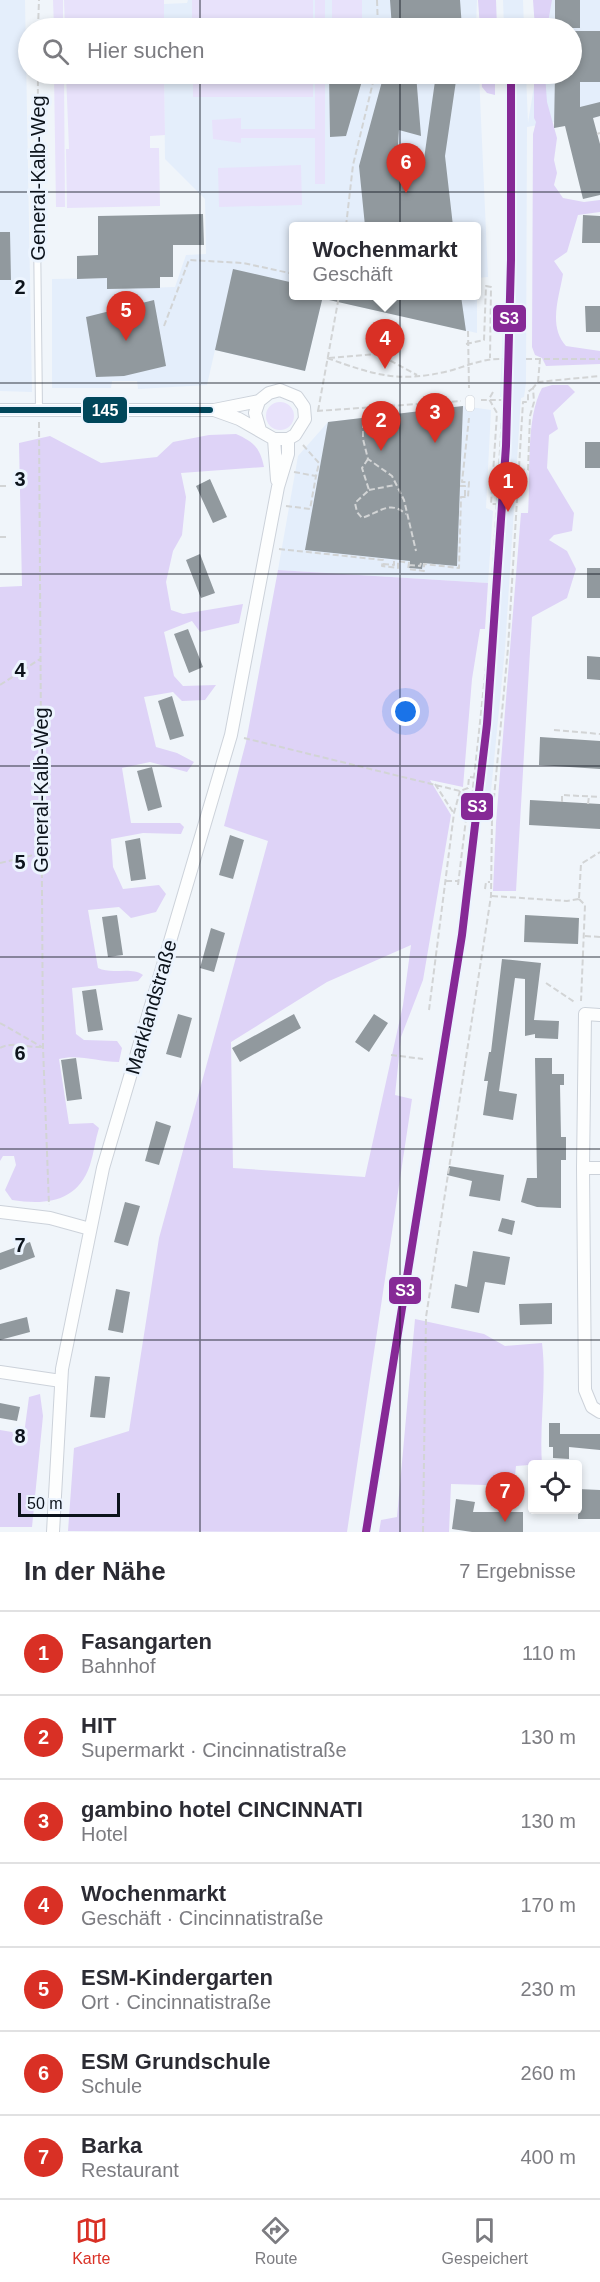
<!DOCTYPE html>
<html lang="de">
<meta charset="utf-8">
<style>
body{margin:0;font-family:Helvetica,sans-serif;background:#f7f7f7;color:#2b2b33}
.controls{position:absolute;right:18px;bottom:18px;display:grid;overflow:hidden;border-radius:6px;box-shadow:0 3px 9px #0003}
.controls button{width:54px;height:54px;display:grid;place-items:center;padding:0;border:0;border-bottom:2px solid #e1e1e2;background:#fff;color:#2b2b33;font:30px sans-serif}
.scale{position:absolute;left:18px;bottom:15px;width:102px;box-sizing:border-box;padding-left:6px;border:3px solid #0c131b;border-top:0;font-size:16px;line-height:21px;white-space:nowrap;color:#0c131b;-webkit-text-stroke:4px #ecf4fe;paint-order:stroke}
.you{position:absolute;left:406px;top:712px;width:21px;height:21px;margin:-15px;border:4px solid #fff;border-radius:50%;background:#1a73e8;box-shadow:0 0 0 9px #1a73e833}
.badge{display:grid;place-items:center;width:39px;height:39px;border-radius:50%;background:#d93025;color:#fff;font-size:20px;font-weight:700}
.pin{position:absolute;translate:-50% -50px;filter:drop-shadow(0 2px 3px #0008)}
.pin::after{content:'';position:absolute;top:32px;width:21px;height:18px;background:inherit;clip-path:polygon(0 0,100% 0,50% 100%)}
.popup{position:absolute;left:289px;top:222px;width:192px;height:78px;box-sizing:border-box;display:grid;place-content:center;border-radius:6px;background:#fff;filter:drop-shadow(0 2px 4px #0005);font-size:20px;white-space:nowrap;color:#7c7c81}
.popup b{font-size:22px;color:#2b2b33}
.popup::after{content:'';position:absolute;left:50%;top:100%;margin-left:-12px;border:12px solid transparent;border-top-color:#fff}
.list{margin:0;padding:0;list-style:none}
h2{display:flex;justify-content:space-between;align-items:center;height:78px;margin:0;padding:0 24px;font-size:26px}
h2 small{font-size:20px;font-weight:400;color:#7c7c81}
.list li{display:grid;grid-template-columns:39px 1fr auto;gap:18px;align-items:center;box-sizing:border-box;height:84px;padding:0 24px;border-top:2px solid #e1e1e2}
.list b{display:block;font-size:22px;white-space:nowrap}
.list p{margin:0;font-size:20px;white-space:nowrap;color:#7c7c81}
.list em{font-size:20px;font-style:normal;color:#7c7c81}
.icon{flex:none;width:33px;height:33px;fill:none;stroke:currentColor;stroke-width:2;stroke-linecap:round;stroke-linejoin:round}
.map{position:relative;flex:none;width:600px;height:1532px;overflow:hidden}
.search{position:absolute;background:#fff;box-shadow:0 3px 9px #0003;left:18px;right:18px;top:18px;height:66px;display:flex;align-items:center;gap:15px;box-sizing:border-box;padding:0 21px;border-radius:33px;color:#7c7c81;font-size:22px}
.sheet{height:666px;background:#fff}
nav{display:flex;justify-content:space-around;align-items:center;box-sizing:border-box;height:84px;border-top:2px solid #e1e1e2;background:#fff;font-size:16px;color:#7c7c81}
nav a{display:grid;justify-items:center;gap:3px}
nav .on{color:#d93025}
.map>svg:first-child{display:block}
.built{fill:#e4eefb}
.green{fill:#e8e2fb}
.forest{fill:#ded3f7;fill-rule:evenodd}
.building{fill:#91999e}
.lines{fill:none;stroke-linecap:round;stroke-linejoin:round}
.service-casing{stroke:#ccd2da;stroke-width:8}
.pedestrian-casing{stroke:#ccd2da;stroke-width:10}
.minor-casing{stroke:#ccd2da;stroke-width:14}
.path{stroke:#d2d4d5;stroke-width:2;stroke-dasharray:6 3;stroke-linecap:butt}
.service{stroke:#fdfefe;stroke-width:6}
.pedestrian{stroke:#fdfefe;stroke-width:9}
.minor{stroke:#fdfefe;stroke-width:12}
.bus-1-casing{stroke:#ecf4fe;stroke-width:10}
.bus-1{stroke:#00465a;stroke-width:6}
.rail-1-casing{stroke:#ecf4fe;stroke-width:12}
.rail-1{stroke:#862996;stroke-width:8}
.grid{fill:none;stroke:#0c131b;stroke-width:1.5;stroke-opacity:0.55}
.labels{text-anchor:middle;stroke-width:6;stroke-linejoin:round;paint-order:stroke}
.street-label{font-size:20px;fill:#0c131b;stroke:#ecf4fe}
.grid-label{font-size:20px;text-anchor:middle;font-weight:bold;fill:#0c131b;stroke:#ecf4fe;stroke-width:6;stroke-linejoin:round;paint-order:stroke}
.line-badge{stroke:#ecf4fe;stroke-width:2}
.badge-label{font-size:16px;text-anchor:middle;font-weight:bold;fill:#fff}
</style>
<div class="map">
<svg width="600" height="1532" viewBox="0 0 600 1532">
<rect width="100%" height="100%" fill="#f0f5fa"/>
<path class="built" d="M 0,0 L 25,0 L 32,392 L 0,391 Z
M 188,0 L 477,0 L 476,28 L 164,28 L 164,4 L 187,3 Z
M 503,0 L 523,0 L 524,28 L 504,28 Z
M 548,0 L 600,0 L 600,116 L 554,128 L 554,122 L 527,127 L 526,383 L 524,397 L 521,398 L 505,649 L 488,822 L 473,820 L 491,648 L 506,400 L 506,397 L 500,397 L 506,251 L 505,74 L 526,74 L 528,123 L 536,74 L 572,74 L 572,28 L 544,28 Z
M 164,74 L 479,74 L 488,277 L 477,278 L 476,226 L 294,226 L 294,296 L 323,296 L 305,371 L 215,350 L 207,385 L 138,389 L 137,381 L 112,381 L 111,388 L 52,388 L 52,279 L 107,278 L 107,289 L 175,287 L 186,255 L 206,254 L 205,199 L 165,159 Z
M 477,292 L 477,333 L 347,304 L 349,296 L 476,296 Z
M 463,406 L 491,410 L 486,508 L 493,511 L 488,583 L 278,570 L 298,456 L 328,422 Z"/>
<path class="green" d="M 53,0 L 63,0 L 63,28 L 54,28 Z
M 64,0 L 164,0 L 164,28 L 65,28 Z
M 192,0 L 313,0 L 313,28 L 192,28 Z
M 315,0 L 325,0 L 325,28 L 315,28 Z
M 332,0 L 362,0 L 362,18 L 332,18 Z
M 54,74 L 64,74 L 65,207 L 56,207 Z
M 66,74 L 164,74 L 165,135 L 150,136 L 150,148 L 159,148 L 160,206 L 67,208 L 66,149 L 69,149 Z
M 193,74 L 313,74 L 313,97 L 193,97 Z
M 315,74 L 325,74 L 325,184 L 315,184 L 315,138 L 241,138 L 241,143 L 213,139 L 212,120 L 241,118 L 241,129 L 315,129 Z
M 301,165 L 302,205 L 219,207 L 218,168 Z
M266 416a14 14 0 1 1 28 0a14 14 0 1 1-28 0Z"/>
<path class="forest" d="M 478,0 L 496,0 L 497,28 L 480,28 Z
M 533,0 L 552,0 L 547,28 L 535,28 Z
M 481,74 L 495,74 L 495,95 L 487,93 L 482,87 Z
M 534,74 L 545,74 L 547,102 L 557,138 L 554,160 L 557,173 L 554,185 L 563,198 L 584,202 L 600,200 L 600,212 L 578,215 L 567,252 L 554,261 L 563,274 C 559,298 548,326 566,346 L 600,351 L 600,364 L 546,366 L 542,358 L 535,355 L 532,347 L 533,134 L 536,122 L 534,118 Z
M 552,385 L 568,385 L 575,392 L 553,413 L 558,429 L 549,435 L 547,468 L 574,513 L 572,531 L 554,535 L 549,540 L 567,551 L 576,569 L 567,598 L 532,617 L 516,891 L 493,891 L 496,823 L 521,513 L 528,513 C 531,478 525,419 542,388 Z
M 236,434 C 254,442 260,448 264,467 L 181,473 L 186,497 L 182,535 L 173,551 L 166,582 L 171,610 L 183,614 L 243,604 L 239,623 L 200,632 L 192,621 L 164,632 L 174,676 L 183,686 L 216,685 L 205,700 L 182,701 L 173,692 L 144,697 L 156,747 L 177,753 L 194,762 L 187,772 L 150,762 L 122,768 L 131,823 L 180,823 L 184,827 L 181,834 L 143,833 L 111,839 L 113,867 L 123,889 L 159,885 L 166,894 L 156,912 L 131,918 L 119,907 L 88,910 L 98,968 C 112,975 131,966 143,975 L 138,981 L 72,988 L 76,1034 L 84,1040 L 117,1041 L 122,1048 L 119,1062 C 98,1062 79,1054 59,1059 L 69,1124 L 93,1123 L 99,1128 C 95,1140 94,1153 90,1165 C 77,1203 45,1205 12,1200 L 5,1190 L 16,1165 L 14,1156 L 3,1156 L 0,1161 L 0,587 L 22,586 L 19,443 L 50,436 L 101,463 L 157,457 L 173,442 L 209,435 Z
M 278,570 L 488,583 L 485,629 L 480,629 L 472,679 L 463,787 L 430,780 L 451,815 L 423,980 L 401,1037 L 395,1095 L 412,1099 L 347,1532 L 68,1531 L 74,1448 L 129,1431 L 159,1238 L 268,841 L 224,826 L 246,742 ZM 411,945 L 403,1005 L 365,1177 L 233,1168 L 231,1042 L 327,982 Z
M 415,1319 L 484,1334 L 505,1346 L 542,1343 C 547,1383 539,1424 542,1464 L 516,1466 L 514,1486 L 451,1484 L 449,1532 L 379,1532 L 381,1520 L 397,1517 Z
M 40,1394 L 43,1416 L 32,1527 L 0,1527 L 0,1430 L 24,1434 L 29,1397 Z"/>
<path class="building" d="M 390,0 L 460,0 L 462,28 L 392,28 Z
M 555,0 L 580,0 L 580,28 L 555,28 Z
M 572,31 L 600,31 L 600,82 L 580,82 L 580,107 L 600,102 L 600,116 L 593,118 L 600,144 L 600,195 L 583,199 L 565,126 L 554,128 L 555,74 L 572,74 Z
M 329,74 L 364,74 L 346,136 L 330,137 Z
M 384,74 L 416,74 L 421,136 L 399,130 L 397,161 L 424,159 L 436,74 L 457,74 L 445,156 L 453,226 L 365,226 L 359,166 Z
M 203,214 L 204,245 L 173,245 L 173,277 L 160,277 L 160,288 L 107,289 L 107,278 L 77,279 L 77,256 L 98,255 L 98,216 Z
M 583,215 L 600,216 L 600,243 L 582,243 Z
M 0,232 L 10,232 L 11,280 L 0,280 Z
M 233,269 L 294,283 L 294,296 L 323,296 L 305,371 L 215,350 Z
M 330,296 L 461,296 L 466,331 L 329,300 Z
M 154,300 L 166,366 L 124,376 L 96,377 L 86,317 Z
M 585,306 L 600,306 L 600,332 L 586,332 Z
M 463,406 L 457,566 L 423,563 L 422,569 L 409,568 L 410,561 L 305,550 L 328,422 Z
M 585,442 L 600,442 L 600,468 L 585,468 Z
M 210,479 L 227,517 L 213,523 L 196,486 Z
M 200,554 L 215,593 L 201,598 L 186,560 Z
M 587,568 L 600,568 L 600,598 L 587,598 Z
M 188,629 L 203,667 L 189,673 L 174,634 Z
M 587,656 L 600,657 L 600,680 L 587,679 Z
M 172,696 L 184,736 L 170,740 L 158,701 Z
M 540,737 L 600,741 L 600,769 L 539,765 Z
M 152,767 L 162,807 L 148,811 L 137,771 Z
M 530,800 L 600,804 L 600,829 L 529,825 Z
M 230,835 L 244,840 L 233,879 L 219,875 Z
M 140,838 L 146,879 L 131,881 L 125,841 Z
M 117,915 L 123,955 L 108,957 L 102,917 Z
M 525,915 L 579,918 L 578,944 L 524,942 Z
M 211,928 L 225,933 L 214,972 L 200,968 Z
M 502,959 L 541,963 L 534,1020 L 559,1021 L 558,1039 L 535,1038 L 535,1034 L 525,1036 L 525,979 L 515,978 L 499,1091 L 517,1094 L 513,1120 L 483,1115 L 488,1081 L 484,1081 L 489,1052 L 491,1052 Z
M 96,989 L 103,1030 L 88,1032 L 82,991 Z
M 178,1014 L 192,1018 L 181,1058 L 166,1054 Z
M 294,1014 L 301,1028 L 240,1062 L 232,1048 Z
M 374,1014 L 388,1023 L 369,1052 L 355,1042 Z
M 76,1058 L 82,1099 L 67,1101 L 61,1060 Z
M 535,1058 L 552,1058 L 552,1074 L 564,1074 L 564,1085 L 560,1085 L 561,1137 L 566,1137 L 566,1160 L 561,1160 L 561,1208 L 537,1207 L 521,1202 L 527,1178 L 537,1178 Z
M 156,1121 L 171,1126 L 159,1165 L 145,1161 Z
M 449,1166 L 504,1175 L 500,1201 L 469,1196 L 472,1181 L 447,1175 Z
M 125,1202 L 140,1206 L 128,1246 L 114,1242 Z
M 502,1218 L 515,1221 L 512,1235 L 498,1231 Z
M 30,1242 L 35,1257 L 0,1270 L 0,1253 Z
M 473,1251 L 510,1257 L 505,1285 L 485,1282 L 479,1313 L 451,1308 L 455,1284 L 467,1287 Z
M 116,1289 L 130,1292 L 123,1333 L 108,1330 Z
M 552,1303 L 552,1324 L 520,1325 L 519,1304 Z
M 27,1317 L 30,1332 L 0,1340 L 0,1324 Z
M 95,1376 L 110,1377 L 105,1418 L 90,1417 Z
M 0,1403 L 20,1407 L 17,1421 L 0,1418 Z
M 549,1423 L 560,1423 L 560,1434 L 600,1434 L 600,1450 L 569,1447 L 569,1459 L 553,1458 L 553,1447 L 549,1447 Z
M 578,1489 L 600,1490 L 600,1519 L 578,1519 Z
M 456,1499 L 475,1502 L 473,1512 L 523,1512 L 523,1532 L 472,1532 L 452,1529 Z"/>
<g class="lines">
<g class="service-casing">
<path id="service" d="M 37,231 L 39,410"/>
</g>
<g class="pedestrian-casing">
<path id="pedestrian" d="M 470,407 L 470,400"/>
</g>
<g class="minor-casing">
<path id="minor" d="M 259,401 L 255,413 L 260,430
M 0,410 L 214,410 L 259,401 L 269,393 L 280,390 L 297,397 L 304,407 L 305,419 L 295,435 L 288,439 L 274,439 L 239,419 L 214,410
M 274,439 L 277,480
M 600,1015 L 585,1014 L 583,1168 L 585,1390 L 592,1407 L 600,1412
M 583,1168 L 600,1168
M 0,1212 L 50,1218 L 90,1229
M 0,1372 L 61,1381
M 53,1532 L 62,1369 L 103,1168 L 231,735 L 278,487 L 288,454 L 288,439"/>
</g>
<path class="path" d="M 377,0 L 378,28
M 38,28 L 39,0
M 597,134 L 600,133
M 37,221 L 38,74
M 346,226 L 353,165 L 375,74
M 164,326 L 189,260 L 243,263 L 294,274
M 468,331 L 469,388
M 466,344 L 484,340 L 486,286 L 491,287 L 490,358
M 327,358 C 375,375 398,383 449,371 C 467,366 484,358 503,359
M 329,358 L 378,354 L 417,375
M 526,359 L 600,359
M 538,382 L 540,359
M 493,392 L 489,399 L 497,413 L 491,504 L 501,504
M 317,411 L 461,401
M 318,411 L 339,296
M 39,422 L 43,1047 L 49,1205
M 363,422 L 363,439 L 368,459 L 392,476 L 404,500 L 416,551
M 368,459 L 362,468 L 369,490 L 355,503 L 357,512 L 362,518 C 380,512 390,500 406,514
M 519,469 L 528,470 L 530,416 L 534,402 L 533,388 L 538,382 L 600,376
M 294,472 L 316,476 L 319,463 L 303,445
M 0,486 L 7,486
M 460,486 L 465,486 L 465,497
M 369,490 L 395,485
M 286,506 L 310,509 L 316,476
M 0,537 L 7,537
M 279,549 L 383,560 L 382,566 L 398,568 L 398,561 L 409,563 L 408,569 L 424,571 L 424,564 L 459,568 L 461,497 L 468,497 L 469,482 L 462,482 L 469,418
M 383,564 L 394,565 L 394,560
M 409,565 L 420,566 L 421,563
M 0,685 L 40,659
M 554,730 L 600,734
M 244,738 L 460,791 L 468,788 L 469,777 L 478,778
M 435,784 L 453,812
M 562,802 L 562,795 L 600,797
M 588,804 L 589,796
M 0,863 L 42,853
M 446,881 L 459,881
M 458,885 L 466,819 L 471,806 L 488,648 L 503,400 L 481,400
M 485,889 L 486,882 L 490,882
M 492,896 L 567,901 L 579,899
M 579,898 L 581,864 L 600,852
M 579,899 L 585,905 L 581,1001
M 585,936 L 600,937
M 546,983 L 576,1003
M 429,1010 L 454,813 L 460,791
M 0,1023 L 42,1047
M 0,1048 C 12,1041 29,1048 43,1047
M 391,1055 L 423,1059
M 423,1532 L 426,1317 L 491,896 L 492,819 L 508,648 L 523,402 L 528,402 L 528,392 L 533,388"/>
<use href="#service" class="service"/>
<use href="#pedestrian" class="pedestrian"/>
<use href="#minor" class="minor"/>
<g class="bus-1-casing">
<path id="bus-1" d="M 0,410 L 210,410"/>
</g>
<use href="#bus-1" class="bus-1"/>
<g class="rail-1-casing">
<path id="rail-1" d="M 366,1532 L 462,935 L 487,724 L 506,446 L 511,260 L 511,74"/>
</g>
<use href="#rail-1" class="rail-1"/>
</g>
<path class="grid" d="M 200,0 L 200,28M 400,0 L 400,28M 200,74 L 200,1532M 400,74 L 400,1532M 0,192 L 600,192M 0,383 L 600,383M 0,574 L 600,574M 0,766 L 600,766M 0,957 L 600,957M 0,1149 L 600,1149M 0,1340 L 600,1340"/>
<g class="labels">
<g class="street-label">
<text transform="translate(38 178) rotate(-90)" y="7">General-Kalb-Weg</text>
<text transform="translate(41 790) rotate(-90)" y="7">General-Kalb-Weg</text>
<text transform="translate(151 1007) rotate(-74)" y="7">Marklandstraße</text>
</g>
</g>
<g class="grid-label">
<text x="20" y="294">2</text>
<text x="20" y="486">3</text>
<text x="20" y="677">4</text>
<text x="20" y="869">5</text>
<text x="20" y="1060">6</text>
<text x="20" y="1252">7</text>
<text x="20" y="1443">8</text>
</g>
<g class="line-badge">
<rect x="492" y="304" width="35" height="29" rx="6" fill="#862996"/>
<rect x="82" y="396" width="46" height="28" rx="6" fill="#00465a"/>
<rect x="460" y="792" width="34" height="29" rx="6" fill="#862996"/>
<rect x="388" y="1276" width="34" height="29" rx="6" fill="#862996"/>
</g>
<g class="badge-label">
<text x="509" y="324">S3</text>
<text x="105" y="416">145</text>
<text x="477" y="812">S3</text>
<text x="405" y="1296">S3</text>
</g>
</svg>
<div class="controls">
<button><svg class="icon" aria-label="locate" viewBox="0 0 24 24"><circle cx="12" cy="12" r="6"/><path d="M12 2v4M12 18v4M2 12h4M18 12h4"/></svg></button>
</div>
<div class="scale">50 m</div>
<div class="you"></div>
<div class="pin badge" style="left:508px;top:512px">1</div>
<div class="pin badge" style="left:381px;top:451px">2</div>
<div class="pin badge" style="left:435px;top:443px">3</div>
<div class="pin badge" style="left:385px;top:369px">4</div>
<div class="popup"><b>Wochenmarkt</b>Geschäft</div>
<div class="pin badge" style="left:126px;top:341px">5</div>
<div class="pin badge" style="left:406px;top:193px">6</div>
<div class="pin badge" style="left:505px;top:1522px">7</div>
<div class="search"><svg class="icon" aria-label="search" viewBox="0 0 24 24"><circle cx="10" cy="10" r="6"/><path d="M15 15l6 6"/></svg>Hier suchen</div>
</div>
<section class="sheet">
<h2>In der Nähe<small>7 Ergebnisse</small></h2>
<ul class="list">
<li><span class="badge">1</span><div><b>Fasangarten</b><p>Bahnhof</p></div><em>110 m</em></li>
<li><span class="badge">2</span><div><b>HIT</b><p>Supermarkt · Cincinnatistraße</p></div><em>130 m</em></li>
<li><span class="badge">3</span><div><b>gambino hotel CINCINNATI</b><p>Hotel</p></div><em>130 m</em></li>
<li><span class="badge">4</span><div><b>Wochenmarkt</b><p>Geschäft · Cincinnatistraße</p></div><em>170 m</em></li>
<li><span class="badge">5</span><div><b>ESM-Kindergarten</b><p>Ort · Cincinnatistraße</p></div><em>230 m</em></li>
<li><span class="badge">6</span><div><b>ESM Grundschule</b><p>Schule</p></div><em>260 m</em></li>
<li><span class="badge">7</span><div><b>Barka</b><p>Restaurant</p></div><em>400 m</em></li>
</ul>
</section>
<nav>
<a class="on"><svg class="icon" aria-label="map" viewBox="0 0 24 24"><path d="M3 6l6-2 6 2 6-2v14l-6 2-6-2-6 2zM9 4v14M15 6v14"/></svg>Karte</a>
<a><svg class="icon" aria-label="directions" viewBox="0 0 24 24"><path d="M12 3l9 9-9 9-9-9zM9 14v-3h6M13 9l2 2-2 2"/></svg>Route</a>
<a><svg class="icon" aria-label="saved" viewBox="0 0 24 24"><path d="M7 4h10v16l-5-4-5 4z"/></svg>Gespeichert</a>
</nav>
